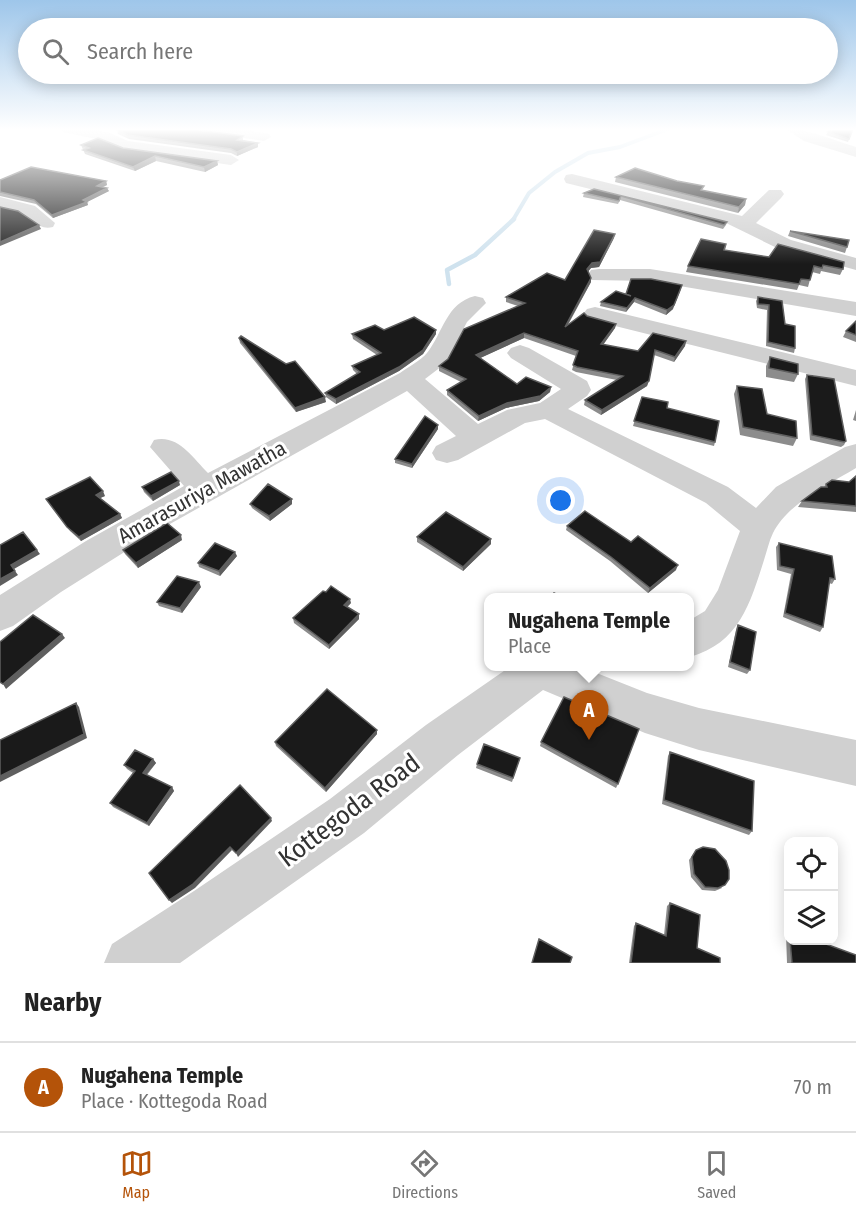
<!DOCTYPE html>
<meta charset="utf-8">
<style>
body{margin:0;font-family:"Fira Sans Condensed",sans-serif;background:#f2f2f2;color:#222}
.controls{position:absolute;right:18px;bottom:18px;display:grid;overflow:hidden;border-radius:12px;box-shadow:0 3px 15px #0003}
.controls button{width:54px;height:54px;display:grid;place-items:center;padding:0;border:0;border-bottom:2px solid #e0e0e0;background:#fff;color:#222;font:30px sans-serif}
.you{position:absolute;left:561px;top:501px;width:21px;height:21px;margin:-15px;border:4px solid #fff;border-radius:50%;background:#1a73e8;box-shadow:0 0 0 9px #1a73e833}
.badge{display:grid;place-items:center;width:39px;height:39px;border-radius:50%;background:#b45309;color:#fff;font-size:20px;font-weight:700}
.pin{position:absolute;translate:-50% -50px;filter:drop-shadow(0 2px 3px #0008)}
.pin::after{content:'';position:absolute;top:32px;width:21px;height:18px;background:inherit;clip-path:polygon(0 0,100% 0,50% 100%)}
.popup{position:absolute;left:484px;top:593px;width:210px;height:78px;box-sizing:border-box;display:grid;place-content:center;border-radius:12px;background:#fff;filter:drop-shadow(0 2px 4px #0005);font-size:20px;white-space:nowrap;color:#767676}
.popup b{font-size:22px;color:#222}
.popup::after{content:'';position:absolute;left:50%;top:100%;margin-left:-12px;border:12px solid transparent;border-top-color:#fff}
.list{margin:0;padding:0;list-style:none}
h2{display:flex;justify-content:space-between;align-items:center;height:78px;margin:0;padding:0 24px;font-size:26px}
h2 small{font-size:20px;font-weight:400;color:#767676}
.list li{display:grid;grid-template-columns:39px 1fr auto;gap:18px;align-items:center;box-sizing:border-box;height:90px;padding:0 24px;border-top:2px solid #e0e0e0}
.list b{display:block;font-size:22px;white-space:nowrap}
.list p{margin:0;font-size:20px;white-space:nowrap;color:#767676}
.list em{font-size:20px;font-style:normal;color:#767676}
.icon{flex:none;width:33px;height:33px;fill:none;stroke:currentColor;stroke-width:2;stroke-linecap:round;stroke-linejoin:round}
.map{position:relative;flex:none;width:856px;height:963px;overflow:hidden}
.search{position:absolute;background:#fff;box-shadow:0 3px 15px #0003;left:18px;right:18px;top:18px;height:66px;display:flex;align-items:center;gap:15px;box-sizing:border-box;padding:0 21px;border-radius:33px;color:#767676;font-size:22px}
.sheet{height:168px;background:#fff}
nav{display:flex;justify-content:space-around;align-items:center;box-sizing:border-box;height:84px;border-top:2px solid #e0e0e0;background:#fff;font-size:16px;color:#767676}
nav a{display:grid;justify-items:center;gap:3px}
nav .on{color:#b45309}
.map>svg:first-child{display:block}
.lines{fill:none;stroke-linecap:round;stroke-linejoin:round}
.stream-far1{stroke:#cfe2ee;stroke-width:4}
.stream{stroke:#cfe2ee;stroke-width:4.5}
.minor{fill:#d0d0d0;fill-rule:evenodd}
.wall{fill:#8c8c8c}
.shaded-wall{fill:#5f5f5f}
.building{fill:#1a1a1a;stroke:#5f5f5f;stroke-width:1.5}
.labels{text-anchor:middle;stroke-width:6;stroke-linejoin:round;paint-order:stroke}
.street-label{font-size:21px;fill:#333;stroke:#fff}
.near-street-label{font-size:26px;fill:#333;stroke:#fff}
</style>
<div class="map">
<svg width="856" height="963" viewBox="0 0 856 963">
<rect width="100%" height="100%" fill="#fff"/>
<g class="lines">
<path class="stream-far1" d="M 513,220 L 529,193 L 555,172 L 588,153 L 620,147 L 668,129"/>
<path class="stream" d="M 449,284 L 447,270 L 475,255 L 514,219"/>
<path class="minor" d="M 61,129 L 91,129 L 110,133 L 128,141 L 231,155 L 239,160 L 231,165 L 125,150 L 101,140 L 63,132 Z
M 203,129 L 240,129 L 269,134 L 271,137 L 264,141 L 210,133 Z
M 786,129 C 809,129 833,140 856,147 L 856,157 L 804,141 Z
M 572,174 L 742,216 L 769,190 L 781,190 L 784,194 L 781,198 L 756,223 L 791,240 L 856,258 L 856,270 L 777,248 L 724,222 L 566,183 L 564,179 L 566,175 Z
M 0,197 L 35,206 L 55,223 L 53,227 C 38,231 33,218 20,213 C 14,211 7,209 0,208 Z
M 599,269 L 650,269 L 856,302 L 856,316 L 650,281 L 591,280 L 588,275 L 591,270 Z
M 475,296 L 483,298 L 486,303 L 467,322 L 446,363 L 425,379 L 478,424 L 507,410 L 540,403 L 561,389 L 511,358 L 507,353 L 511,348 L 520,345 L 529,348 L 587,381 L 591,390 L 587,396 L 568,409 L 728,487 L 756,508 L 776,487 L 845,447 L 856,444 L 856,468 C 829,484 788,503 773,533 C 769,541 767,551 764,560 C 750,604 739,643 690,657 L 690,620 L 705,611 L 718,590 L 740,531 L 706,503 L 545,419 L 525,423 L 458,460 L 447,463 L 436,460 L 432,453 L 436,446 L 456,436 L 407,391 L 161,529 L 61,592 L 13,626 L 0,631 L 0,595 L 86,541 L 184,486 L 150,447 L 154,440 C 178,434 192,457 208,473 L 400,373 C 408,367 420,361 427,353 C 443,333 446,303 475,296 Z
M 595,307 L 856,370 L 856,386 L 587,319 L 583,314 L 587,309 Z
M 511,666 L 590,666 L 589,670 L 647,693 L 699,708 L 856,740 L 856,786 L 699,750 L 645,733 L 543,690 L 458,755 L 364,833 L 180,963 L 104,963 L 112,944 L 194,891 L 330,799 L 426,725 Z"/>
</g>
<path class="wall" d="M 853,129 L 848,142 L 826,135 L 828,132 Z
M 117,130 L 243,136 L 243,140 L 258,143 L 258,147 L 237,156 L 231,153 L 129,139 L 118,134 Z
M 81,145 L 123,148 L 217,161 L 218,165 L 205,172 L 156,161 L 135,171 L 85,154 Z
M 616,177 L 746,199 L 745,205 L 738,213 L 615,182 Z
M 0,180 L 106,181 L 107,185 L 103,187 L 109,191 L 87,202 L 88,205 L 53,218 L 36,204 L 0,196 Z
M 594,189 L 727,222 L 726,225 L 723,229 L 620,200 L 618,204 L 583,197 L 584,193 Z
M 790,231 L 847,247 L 845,253 L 788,236 Z
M 614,238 L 599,267 L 591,268 L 588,271 L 591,282 L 568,325 L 587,316 L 616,324 L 615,328 L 603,345 L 638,351 L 686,341 L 685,346 L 674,362 L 654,355 L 647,386 L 601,415 L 584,405 L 585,400 L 617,380 L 576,372 L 572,370 L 576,356 L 524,338 L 480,358 L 517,384 L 551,387 L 550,392 L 539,401 L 506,408 L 478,421 L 447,395 L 447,390 L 461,382 L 439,371 L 439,366 L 518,306 L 506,302 L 506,297 L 565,280 Z
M 726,244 L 725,250 L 769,257 L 778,244 L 843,269 L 840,275 L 821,271 L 820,274 L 812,272 L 808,287 L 799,285 L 797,290 L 686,272 L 688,266 Z
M 626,294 L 673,309 L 666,315 L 634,302 L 626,312 L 600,306 L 601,302 Z
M 758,297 L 782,301 L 785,324 L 795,348 L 794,353 L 766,346 L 767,310 L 757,308 L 756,301 Z
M 856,321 L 856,342 L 843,337 L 846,331 Z
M 384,330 L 436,334 L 423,354 L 399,371 L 336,404 L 326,397 L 325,393 L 357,374 L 353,370 L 352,366 L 377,355 L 353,339 L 352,334 Z
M 239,338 L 326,402 L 296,412 L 240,343 Z
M 770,357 L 798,374 L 794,382 L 766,377 L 766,366 Z
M 807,375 L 846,441 L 844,445 L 841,447 L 810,440 L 805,379 Z
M 737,386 L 767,414 L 797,438 L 793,446 L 740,435 L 734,394 Z
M 642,397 L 667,408 L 715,442 L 714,446 L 633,426 Z
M 856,410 L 856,421 L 853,420 Z
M 438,425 L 438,429 L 412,468 L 395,463 L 395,459 Z
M 856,476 L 856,512 L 798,507 L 802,501 L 824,487 L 826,484 L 849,482 Z
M 180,485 L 153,501 L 144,492 L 142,487 Z
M 105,496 L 100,498 L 120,514 L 122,518 L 81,541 L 70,531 L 46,499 Z
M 250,504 L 292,504 L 270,521 L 252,508 Z
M 567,526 L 631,542 L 676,570 L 648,593 L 610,561 L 566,530 Z
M 417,537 L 491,544 L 463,571 L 417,542 Z
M 182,540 L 138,568 L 125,554 L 123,550 Z
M 779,543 L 835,579 L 832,584 L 829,583 L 823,627 L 820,632 L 783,617 L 791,574 L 777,570 L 776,547 Z
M 237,556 L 220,576 L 199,567 L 198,563 Z
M 201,587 L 182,613 L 159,606 L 157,602 Z
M 351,603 L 347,607 L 359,619 L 329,649 L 294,623 L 293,618 Z
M 738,625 L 750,670 L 747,674 L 728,667 L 736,630 Z
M 377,734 L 326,792 L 276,746 L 275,742 Z
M 541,742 L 618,784 L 616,788 L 540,746 Z
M 670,752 L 752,831 L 749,835 L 662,804 L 668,756 Z
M 520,758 L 512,782 L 476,768 L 477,764 Z
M 153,759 L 156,763 L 147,775 L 172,787 L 174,791 L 149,826 L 113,807 L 110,803 L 133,773 L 127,769 L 124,765 Z
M 696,850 L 722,888 L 715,891 L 702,890 L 691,877 L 689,860 Z
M 670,903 L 697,948 L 720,963 L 629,963 L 634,926 L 636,923 L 664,935 L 667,906 Z
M 789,933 L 789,940 L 815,940 L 856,963 L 787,963 L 786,934 Z"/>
<path class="shaded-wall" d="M 258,143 L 258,147 L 237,156 L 237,152 Z
M 155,156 L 156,161 L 135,171 L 133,167 Z
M 217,161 L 218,165 L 205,172 L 204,167 Z
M 106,181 L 107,185 L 98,189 L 97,186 Z
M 107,188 L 109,191 L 87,202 L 88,205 L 53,218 L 52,215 Z
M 746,199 L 745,205 L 738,213 L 739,207 Z
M 39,225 L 41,229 L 0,246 L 0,242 Z
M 615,234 L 614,238 L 599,267 L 591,268 L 586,274 L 587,269 Z
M 591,278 L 591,282 L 564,331 L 565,327 Z
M 681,289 L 673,309 L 666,315 L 667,310 Z
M 635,298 L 634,302 L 626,312 L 627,308 Z
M 616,324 L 615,328 L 600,349 L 601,344 Z
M 436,330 L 436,334 L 423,354 L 399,371 L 336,404 L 336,399 Z
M 524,333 L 524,338 L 476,360 L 476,355 Z
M 686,341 L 685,346 L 674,362 L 675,357 Z
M 649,381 L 647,386 L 601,415 L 602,410 Z
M 551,387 L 550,392 L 539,401 L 506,408 L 478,421 L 479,416 L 507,403 Z
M 325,397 L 326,402 L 296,412 L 295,408 Z
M 438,425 L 438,429 L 412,468 L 412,464 Z
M 179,481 L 180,485 L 153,501 L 151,496 Z
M 103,491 L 105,496 L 98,499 L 96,495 Z
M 292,499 L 292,504 L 270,521 L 269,516 Z
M 120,514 L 122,518 L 81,541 L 79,537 Z
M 181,535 L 182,540 L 138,568 L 136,563 Z
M 491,539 L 491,544 L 463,571 L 463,567 Z
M 37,550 L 40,554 L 14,569 L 11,565 Z
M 235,552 L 237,556 L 220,576 L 219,571 Z
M 678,565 L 676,570 L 648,593 L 650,588 Z
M 15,571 L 18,575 L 0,586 L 0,579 Z
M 199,582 L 201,587 L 182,613 L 180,608 Z
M 350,599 L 351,603 L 345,609 L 344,605 Z
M 359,614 L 359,619 L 329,649 L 329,645 Z
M 62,634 L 65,638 L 6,689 L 3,684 Z
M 76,703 L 79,707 L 87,738 L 0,782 L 0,776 Z
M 377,730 L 377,734 L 326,792 L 325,788 Z
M 153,759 L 156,763 L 145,776 L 143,773 Z
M 172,787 L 174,791 L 149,826 L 147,823 Z
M 271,818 L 272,821 L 238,857 L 236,853 Z
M 230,847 L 232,850 L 195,888 L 172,903 L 169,900 Z"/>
<path class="building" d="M 120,129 L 192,129 L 243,136 L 237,140 L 258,143 L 237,152 L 231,149 L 128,135 L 117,130 Z
M 835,129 L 853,129 L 849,139 L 828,132 Z
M 98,138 L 123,148 L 217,161 L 204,167 L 155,156 L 133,167 L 83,150 L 89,148 L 81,145 Z
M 31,167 L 106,181 L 97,186 L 107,188 L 83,200 L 87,202 L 52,215 L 34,200 L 0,192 L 0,180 Z
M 635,168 L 677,181 L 704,186 L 701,190 L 746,199 L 739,207 L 616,177 Z
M 594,189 L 727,222 L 724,225 L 621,196 L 619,201 L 584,193 Z
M 0,207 L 18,211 L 39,225 L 0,242 Z
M 594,230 L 615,234 L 600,262 L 592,263 L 587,269 L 591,278 L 565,327 L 584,313 L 587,316 L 616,324 L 601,344 L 638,351 L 653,333 L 686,341 L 675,357 L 655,350 L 649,381 L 602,410 L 585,400 L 623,376 L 577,367 L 573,365 L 578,351 L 524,333 L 476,355 L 517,384 L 526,377 L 551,387 L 540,396 L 507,403 L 479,416 L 447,390 L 466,379 L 439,366 L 448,359 L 464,329 L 525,303 L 506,297 L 547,273 L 565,280 Z
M 790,231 L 849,240 L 847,247 Z
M 701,239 L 726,244 L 724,250 L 769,257 L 778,244 L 844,262 L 843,269 L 823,265 L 822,268 L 814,266 L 810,280 L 801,279 L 799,284 L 688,266 Z
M 631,279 L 651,279 L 682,285 L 674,305 L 667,310 L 635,298 L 627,308 L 601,302 L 616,291 L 631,296 L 626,294 Z
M 758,297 L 782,301 L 785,324 L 795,326 L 795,348 L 768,342 L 769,305 L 758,304 Z
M 414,317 L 436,330 L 423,350 L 399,367 L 336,399 L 325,393 L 360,372 L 352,366 L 381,353 L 352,334 L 375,325 L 384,330 Z
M 856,321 L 856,335 L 846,331 Z
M 241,336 L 286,364 L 295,361 L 325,397 L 295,408 L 239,338 Z
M 770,357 L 798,364 L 798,374 L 769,368 Z
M 807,375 L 834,379 L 846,441 L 844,442 L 812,435 Z
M 737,386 L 762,389 L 767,414 L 796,421 L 797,438 L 743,427 Z
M 642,397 L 668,402 L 667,408 L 719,421 L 715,442 L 634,421 Z
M 425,416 L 438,425 L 412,464 L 395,459 Z
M 171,472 L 179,481 L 151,496 L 142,487 Z
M 856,476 L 856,506 L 802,501 L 821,487 L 827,487 L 826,484 L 832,480 L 849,482 Z
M 90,477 L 103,491 L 96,495 L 120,514 L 79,537 L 67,527 L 46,499 Z
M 268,484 L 292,499 L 269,516 L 250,504 Z
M 585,511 L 631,542 L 638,536 L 678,565 L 650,588 L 611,557 L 567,526 Z
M 446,512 L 491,539 L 463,567 L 417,537 Z
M 167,523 L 181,535 L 136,563 L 123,550 Z
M 23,532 L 37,550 L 11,565 L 15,571 L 0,579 L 0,545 Z
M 215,543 L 235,552 L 219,571 L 198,563 Z
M 779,543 L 832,556 L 835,579 L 830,578 L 823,627 L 785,613 L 794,569 L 780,566 Z
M 177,576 L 199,582 L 180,608 L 157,602 Z
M 331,586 L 350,599 L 344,605 L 359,614 L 329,645 L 293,618 L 323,591 L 326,592 Z
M 554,593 L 562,597 L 551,597 Z
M 33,615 L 62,634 L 3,684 L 0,682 L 0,642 Z
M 738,625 L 756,632 L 750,670 L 730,662 Z
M 327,689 L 377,730 L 325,788 L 275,742 Z
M 564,697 L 639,729 L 618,784 L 541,742 Z
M 76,703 L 84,734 L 0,776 L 0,740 Z
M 484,744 L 520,758 L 513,778 L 477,764 Z
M 135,750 L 153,759 L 143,773 L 172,787 L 147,823 L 110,803 L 135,771 L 124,765 Z
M 670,752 L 754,781 L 752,831 L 664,800 Z
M 240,785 L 271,818 L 236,853 L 230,847 L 193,884 L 169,900 L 149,873 Z
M 703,847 L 715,849 L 726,861 L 729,870 L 729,879 L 725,885 L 718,888 L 705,887 L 694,874 L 692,857 L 696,850 Z
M 670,903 L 700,915 L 697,948 L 720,958 L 720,963 L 631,963 L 636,923 L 666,936 Z
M 539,939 L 572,957 L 570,963 L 532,963 Z
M 790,940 L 815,940 L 856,955 L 856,963 L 792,963 Z"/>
<linearGradient id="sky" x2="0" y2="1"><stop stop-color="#9ec6ea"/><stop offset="0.49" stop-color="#fff"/><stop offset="1" stop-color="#fff" stop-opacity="0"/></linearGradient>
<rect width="856" height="264" fill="url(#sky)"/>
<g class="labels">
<g class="street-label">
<text transform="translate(202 492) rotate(-29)" y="7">Amarasuriya Mawatha</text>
</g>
<g class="near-street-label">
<text transform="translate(349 810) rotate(-37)" y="9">Kottegoda Road</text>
</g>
</g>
</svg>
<div class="controls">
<button><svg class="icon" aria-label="locate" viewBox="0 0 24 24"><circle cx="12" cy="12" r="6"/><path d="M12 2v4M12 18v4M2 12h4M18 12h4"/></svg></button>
<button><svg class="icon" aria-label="layers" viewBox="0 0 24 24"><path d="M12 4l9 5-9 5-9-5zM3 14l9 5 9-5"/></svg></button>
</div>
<div class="you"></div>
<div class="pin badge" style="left:589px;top:740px">A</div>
<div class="popup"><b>Nugahena Temple</b>Place</div>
<div class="search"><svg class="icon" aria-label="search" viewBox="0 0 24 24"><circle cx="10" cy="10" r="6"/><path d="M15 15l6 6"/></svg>Search here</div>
</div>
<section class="sheet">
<h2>Nearby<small></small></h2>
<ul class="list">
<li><span class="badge">A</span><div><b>Nugahena Temple</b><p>Place · Kottegoda Road</p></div><em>70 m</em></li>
</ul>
</section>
<nav>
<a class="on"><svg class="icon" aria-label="map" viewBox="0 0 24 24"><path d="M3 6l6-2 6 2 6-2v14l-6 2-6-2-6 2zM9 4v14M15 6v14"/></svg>Map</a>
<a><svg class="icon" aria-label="directions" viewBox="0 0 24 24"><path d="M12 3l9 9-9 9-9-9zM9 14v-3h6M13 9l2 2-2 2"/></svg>Directions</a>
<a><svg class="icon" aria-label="saved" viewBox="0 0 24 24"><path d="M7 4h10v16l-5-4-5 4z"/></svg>Saved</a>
</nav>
